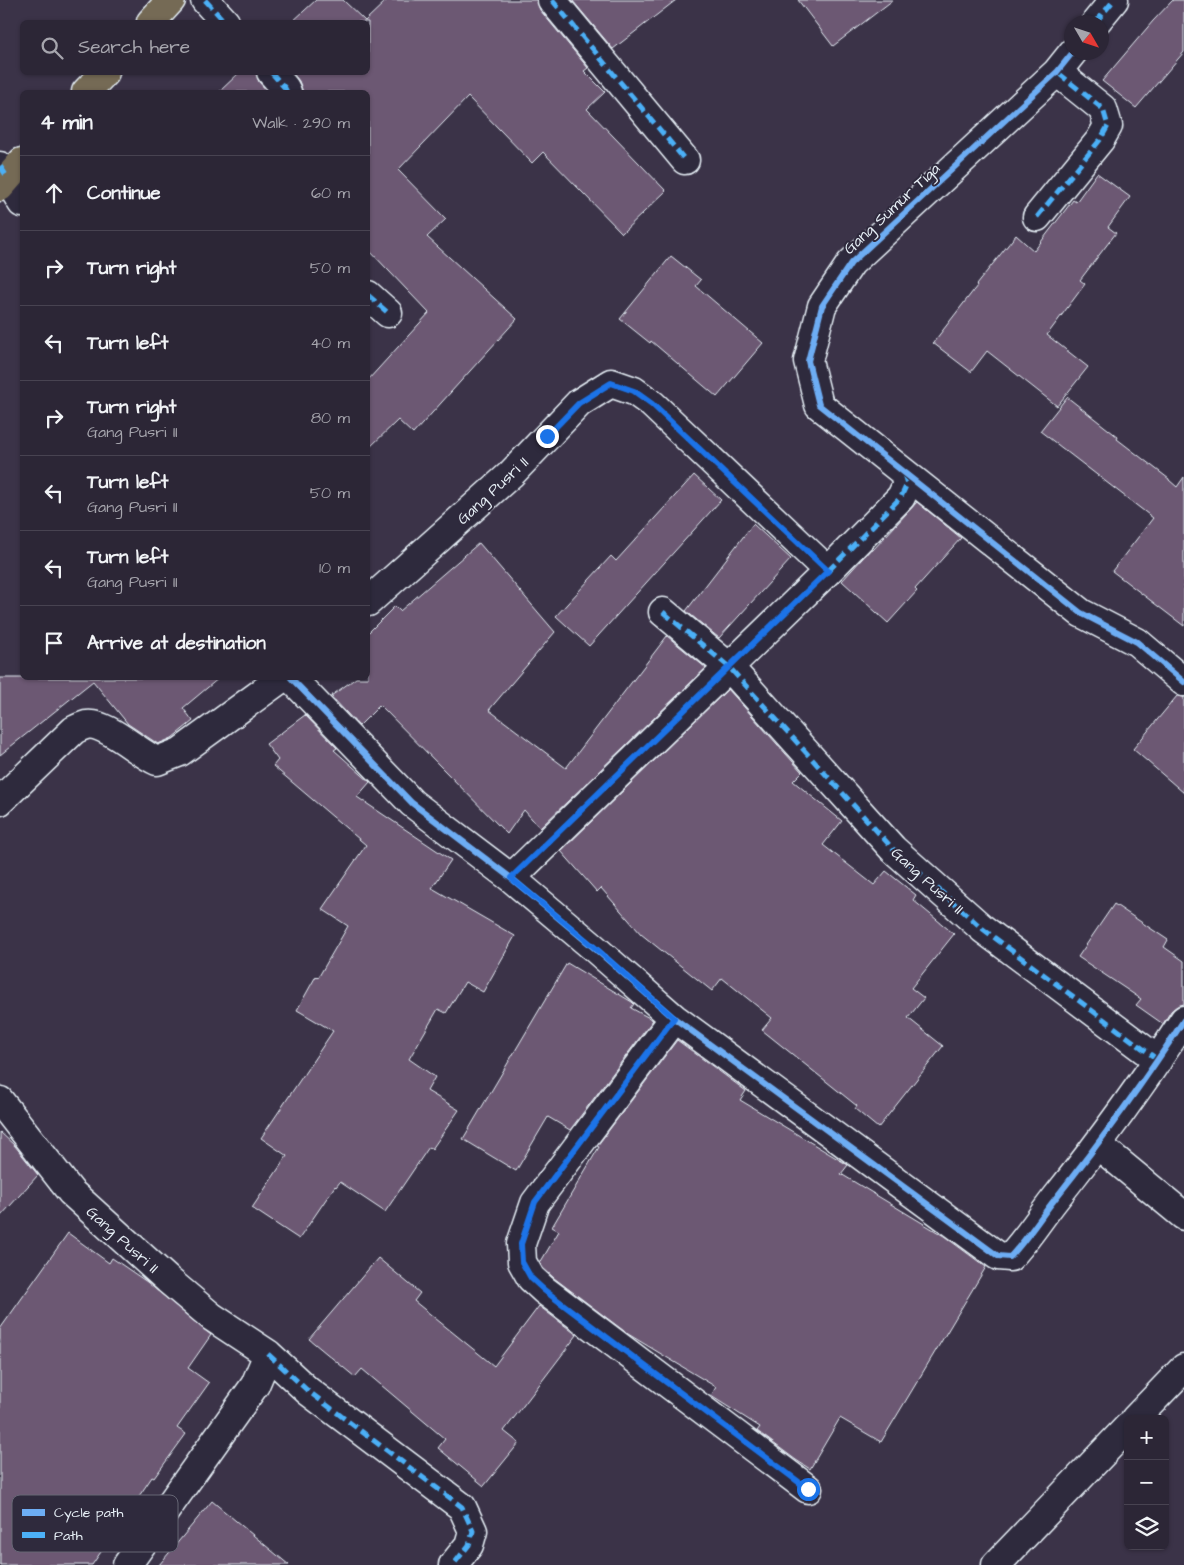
<!DOCTYPE html>
<meta charset="utf-8">
<style>
body{margin:0;font-family:"Architects Daughter",sans-serif;background:#383242;color:#f1f3f6}
.controls{position:absolute;right:15px;bottom:15px;display:grid;overflow:hidden;border-radius:8px;box-shadow:0 1px 4px #0004}
.controls button{width:45px;height:45px;display:grid;place-items:center;padding:0;border:0;border-bottom:1px solid #484351;background:#2c2636;color:#f1f3f6;font:25px sans-serif}
.compass{position:absolute;left:1064px;top:15px;width:45px;height:45px;border-radius:50%;background:#2c2636;box-shadow:0 1px 4px #0004;rotate:129deg}
.stop{position:absolute;width:15px;height:15px;margin:-11px;border:4px solid #1a73e8;border-radius:50%;background:#fff}
.stop.end{background:#1a73e8;border-color:#fff;box-shadow:0 1px 5px #0008}
.list{margin:0;padding:0;list-style:none}
h2{display:flex;justify-content:space-between;align-items:center;height:65px;margin:0;padding:0 20px;font-size:21px}
h2 small{font-size:16px;font-weight:400;color:#a6a5ad}
.list li{display:grid;grid-template-columns:32px 1fr auto;gap:15px;align-items:center;box-sizing:border-box;height:75px;padding:0 20px;border-top:1px solid #484351}
.list b{display:block;font-size:19px;white-space:nowrap}
.list p{margin:0;font-size:16px;white-space:nowrap;color:#a6a5ad}
.list em{font-size:16px;font-style:normal;color:#a6a5ad}
.icon{flex:none;width:28px;height:28px;fill:none;stroke:currentColor;stroke-width:2;stroke-linecap:round;stroke-linejoin:round}
.map{position:relative;flex:none;width:1184px;height:1565px;overflow:hidden}
.search{position:absolute;background:#2c2636;box-shadow:0 1px 4px #0004;left:20px;top:20px;width:350px;height:55px;display:flex;align-items:center;gap:12px;box-sizing:border-box;padding:0 18px;border-radius:8px;color:#a6a5ad;font-size:19px}
.panel{position:absolute;background:#2c2636;box-shadow:0 1px 4px #0004;left:20px;top:90px;width:350px;height:590px;border-radius:8px}
.map>svg:first-child{display:block}
.building{fill:#6c5973;stroke:#e8f1f8}
.lines{fill:none;stroke-linecap:round;stroke-linejoin:round}
.minor-casing{stroke:#e8f1f8;stroke-width:31}
.major-casing{stroke:#e8f1f8;stroke-width:31}
.minor{stroke:#2f2a3d;stroke-width:28}
.major{stroke:#746b55;stroke-width:28}
.quiet{stroke:#4cb0f7;stroke-width:5;stroke-dasharray:10 5;stroke-linecap:butt}
.cycleway-casing{stroke:#2f2a3d;stroke-width:9}
.cycleway{stroke:#6dadf4;stroke-width:6}
.route{stroke:#1a73e8;stroke-width:6}
.labels{text-anchor:middle;stroke-width:4;stroke-linejoin:round;paint-order:stroke}
.street-label{font-size:16px;fill:#e8f1f8;stroke:#2f2a3d}
.key{fill:#2f2a3d;stroke:#666675;stroke-width:1}
.key-label{font-size:14px;fill:#e8f1f8}
</style>
<div class="map">
<svg width="1184" height="1565" viewBox="0 0 1184 1565">
<rect width="100%" height="100%" fill="#3b3348"/>
<filter id="ink" filterUnits="userSpaceOnUse"><feTurbulence type="fractalNoise" baseFrequency=".02" numOctaves="2"/><feDisplacementMap in="SourceGraphic" scale="10" xChannelSelector="R" yChannelSelector="G"/><feConvolveMatrix kernelMatrix="1 2 1 2 8 2 1 2 1" color-interpolation-filters="sRGB"/></filter>
<g filter="url(#ink)">
<path class="building" d="M 316,0 L 343,0 L 365,21 L 387,0 L 537,0 L 540,10 L 588,68 L 584,71 L 605,92 L 587,109 L 666,191 L 622,233 L 543,152 L 532,163 L 468,97 L 398,170 L 446,219 L 427,237 L 517,319 L 413,434 L 398,420 L 368,449 L 368,380 L 429,313 L 368,249 L 368,92 L 303,92 L 299,81 L 292,72 L 368,72 L 368,22 L 292,22 Z
M 572,0 L 676,0 L 613,49 Z
M 798,0 L 893,0 L 833,46 Z
M 1173,0 L 1184,0 L 1184,52 L 1136,108 L 1102,81 L 1153,21 Z
M 240,72 L 256,72 L 259,82 L 268,92 L 219,92 Z
M 1097,173 L 1130,197 L 1108,227 L 1116,233 L 1080,280 L 1085,284 L 1047,335 L 1088,367 L 1057,406 L 987,351 L 971,372 L 933,343 L 977,286 L 976,285 L 1016,235 L 1034,251 L 1073,200 L 1076,202 Z
M 671,256 L 701,280 L 696,286 L 763,343 L 717,397 L 651,341 L 650,343 L 620,319 Z
M 1067,397 L 1118,437 L 1117,439 L 1169,479 L 1169,480 L 1177,487 L 1184,477 L 1184,626 L 1112,571 L 1153,518 L 1040,431 Z
M 694,475 L 721,500 L 589,646 L 556,616 L 611,556 L 616,561 Z
M 917,502 L 961,538 L 915,589 L 917,591 L 888,623 L 842,581 L 871,549 L 873,550 Z
M 753,524 L 791,559 L 719,638 L 686,611 Z
M 479,543 L 555,632 L 489,710 L 566,768 L 667,636 L 706,668 L 540,828 L 524,810 L 507,834 L 380,705 L 359,726 L 331,696 L 356,678 L 368,678 L 368,633 L 395,606 L 400,611 Z
M 0,678 L 219,678 L 183,708 L 193,721 L 172,738 L 158,744 L 128,724 L 93,681 L 0,755 Z
M 728,689 L 802,772 L 793,781 L 842,821 L 823,845 L 874,885 L 886,871 L 916,895 L 913,900 L 954,934 L 911,988 L 924,998 L 908,1018 L 943,1046 L 878,1128 L 855,1109 L 857,1106 L 762,1030 L 772,1018 L 722,978 L 712,991 L 641,934 L 601,888 L 597,892 L 561,851 Z
M 1177,696 L 1184,697 L 1184,793 L 1133,749 Z
M 305,715 L 337,748 L 334,750 L 370,782 L 357,797 L 451,860 L 432,888 L 515,936 L 483,992 L 465,982 L 446,1013 L 438,1009 L 409,1059 L 435,1077 L 427,1091 L 459,1110 L 432,1149 L 429,1147 L 385,1212 L 340,1182 L 336,1187 L 335,1186 L 299,1239 L 252,1208 L 287,1156 L 261,1138 L 333,1031 L 297,1010 L 316,976 L 318,978 L 348,926 L 322,909 L 366,845 L 273,766 L 278,760 L 266,744 Z
M 1114,904 L 1168,940 L 1164,947 L 1184,961 L 1184,1004 L 1177,1006 L 1171,1011 L 1163,1024 L 1136,1005 L 1141,999 L 1078,957 Z
M 567,963 L 632,1002 L 634,1004 L 631,1008 L 653,1020 L 570,1130 L 548,1117 L 516,1171 L 463,1139 Z
M 677,1040 L 746,1091 L 740,1100 L 848,1165 L 841,1174 L 944,1236 L 986,1267 L 881,1442 L 840,1418 L 810,1469 L 796,1460 L 757,1431 L 760,1427 L 711,1396 L 716,1387 L 628,1334 L 554,1278 L 543,1268 L 540,1263 L 559,1231 L 552,1227 L 599,1147 L 597,1146 Z
M 0,1132 L 15,1146 L 38,1175 L 0,1217 Z
M 68,1233 L 109,1263 L 112,1258 L 147,1282 L 211,1335 L 188,1368 L 209,1383 L 177,1428 L 186,1434 L 154,1478 L 152,1477 L 92,1565 L 0,1565 L 0,1329 Z
M 378,1258 L 420,1293 L 414,1301 L 494,1366 L 539,1306 L 577,1335 L 504,1431 L 519,1443 L 484,1486 L 438,1448 L 445,1439 L 362,1369 L 355,1377 L 309,1339 Z
M 212,1501 L 289,1565 L 159,1565 Z"/>
<g class="lines">
<g class="minor-casing">
<path id="minor" d="M 205,0 L 225,22
M 552,0 L 685,160
M 1096,22 L 1114,0
M 1073,52 L 1057,72 L 851,263 L 822,306 L 808,361 L 819,405 L 1081,613 L 1137,642 L 1184,682
M 271,72 L 285,88 L 287,92
M 0,166 L 22,203
M 1037,217 L 1100,140 L 1108,126 L 1103,109 L 1057,72
M 368,295 L 388,313
M 368,602 L 511,474 L 579,403 L 611,383 L 634,391 L 652,404 L 828,571
M 663,612 L 729,667 L 893,849 L 983,929 L 1158,1060
M 291,678 L 412,803 L 511,878 L 593,947 L 674,1018 L 998,1256 L 1010,1257 C 1027,1239 1040,1218 1055,1199 C 1101,1141 1144,1082 1184,1020
M 0,801 L 74,730 C 78,728 82,726 86,725 C 105,721 138,753 157,761 L 180,752 L 282,678
M 511,878 L 828,571 L 901,497 L 907,484 L 903,472
M 674,1018 L 535,1203 L 521,1244 L 522,1262 L 531,1278 L 544,1290 L 808,1489
M 0,1101 L 71,1192 L 168,1280 L 212,1317 L 268,1354 L 308,1391 L 462,1507 L 473,1531 L 469,1545 L 453,1565
M 1098,1145 L 1184,1216
M 1135,1419 L 1184,1368
M 127,1565 L 255,1385 L 268,1354
M 996,1565 L 1128,1427"/>
</g>
<g class="major-casing">
<path id="major" d="M 151,22 L 171,0
M 86,92 L 105,72
M 0,187 L 22,162"/>
</g>
<use href="#minor" class="minor"/>
<use href="#major" class="major"/>
<path class="quiet" d="M 205,0 L 225,22
M 552,0 L 685,160
M 1096,22 L 1114,0
M 271,72 L 285,88 L 287,92
M 0,166 L 8,178
M 1037,217 L 1100,140 L 1108,126 L 1103,109 L 1057,72
M 368,295 L 388,313
M 828,571 L 901,497 L 907,484 L 904,474
M 663,612 L 729,667 L 893,849 L 983,929 L 1158,1060
M 268,1354 L 308,1391 L 462,1507 L 473,1531 L 469,1545 L 453,1565"/>
<g class="cycleway-casing">
<path id="cycleway" d="M 1073,52 L 1057,72 L 851,263 L 822,306 L 808,361 L 819,405 L 1081,613 L 1137,642 L 1184,682
M 291,678 L 412,803 L 511,878 L 593,947 L 674,1018 L 998,1256 L 1010,1257 C 1027,1239 1040,1218 1055,1199 C 1101,1141 1144,1082 1184,1020"/>
</g>
<use href="#cycleway" class="cycleway"/>
</g>
</g>
<g class="lines" filter="url(#ink)">
<path class="route" d="M 547,436 L 579,403 L 611,383 L 634,391 L 652,404 L 828,571 L 511,878 L 593,946 L 674,1018 L 535,1202 L 521,1244 L 522,1262 L 531,1278 L 544,1290 L 808,1489"/>
</g>
<g class="labels">
<g class="street-label">
<text transform="translate(891 208) rotate(-43)" y="6">Gang Sumur Tiga</text>
<text transform="translate(492 490) rotate(-43)" y="6">Gang Pusri II</text>
<text transform="translate(928 880) rotate(42)" y="6">Gang Pusri II</text>
<text transform="translate(123 1239) rotate(42)" y="6">Gang Pusri II</text>
</g>
</g>
<rect x="12" y="1495" width="166" height="57" rx="8" class="key"/>
<rect x="22" y="1509" width="23" height="7" fill="#6dadf4"/>
<rect x="22" y="1532" width="23" height="6" fill="#4cb0f7"/>
<g class="key-label">
<text x="54" y="1517">Cycle path</text>
<text x="54" y="1540">Path</text>
</g>
</svg>
<div class="controls">
<button>+</button>
<button>−</button>
<button><svg class="icon" aria-label="layers" viewBox="0 0 24 24"><path d="M12 4l9 5-9 5-9-5zM3 14l9 5 9-5"/></svg></button>
</div>
<svg class="compass" viewBox="-18 -18 36 36"><path d="M0-13l5 13h-10z" fill="#e53935"/><path d="M0 13l5-13h-10z" fill="#a6a5ad"/></svg>
<div class="stop" style="left:808px;top:1489px"></div>
<div class="stop end" style="left:547px;top:436px"></div>
<div class="search"><svg class="icon" aria-label="search" viewBox="0 0 24 24"><circle cx="10" cy="10" r="6"/><path d="M15 15l6 6"/></svg>Search here</div>
<section class="panel">
<h2>4 min<small>Walk · 290 m</small></h2>
<ul class="list">
<li><svg class="icon" aria-label="ahead" viewBox="0 0 24 24"><path d="M12 20V5M6 11l6-6 6 6"/></svg><div><b>Continue</b></div><em>60 m</em></li>
<li><svg class="icon" aria-label="right" viewBox="0 0 24 24"><path d="M7 20v-9h11M14 6l5 5-5 5"/></svg><div><b>Turn right</b></div><em>50 m</em></li>
<li><svg class="icon" aria-label="left" viewBox="0 0 24 24"><path d="M17 20v-9H6M10 6l-5 5 5 5"/></svg><div><b>Turn left</b></div><em>40 m</em></li>
<li><svg class="icon" aria-label="right" viewBox="0 0 24 24"><path d="M7 20v-9h11M14 6l5 5-5 5"/></svg><div><b>Turn right</b><p>Gang Pusri II</p></div><em>80 m</em></li>
<li><svg class="icon" aria-label="left" viewBox="0 0 24 24"><path d="M17 20v-9H6M10 6l-5 5 5 5"/></svg><div><b>Turn left</b><p>Gang Pusri II</p></div><em>50 m</em></li>
<li><svg class="icon" aria-label="left" viewBox="0 0 24 24"><path d="M17 20v-9H6M10 6l-5 5 5 5"/></svg><div><b>Turn left</b><p>Gang Pusri II</p></div><em>10 m</em></li>
<li><svg class="icon" aria-label="arrive" viewBox="0 0 24 24"><path d="M6 21V4h12l-3 4 3 4H6"/></svg><div><b>Arrive at destination</b></div></li>
</ul>
</section>
</div>
